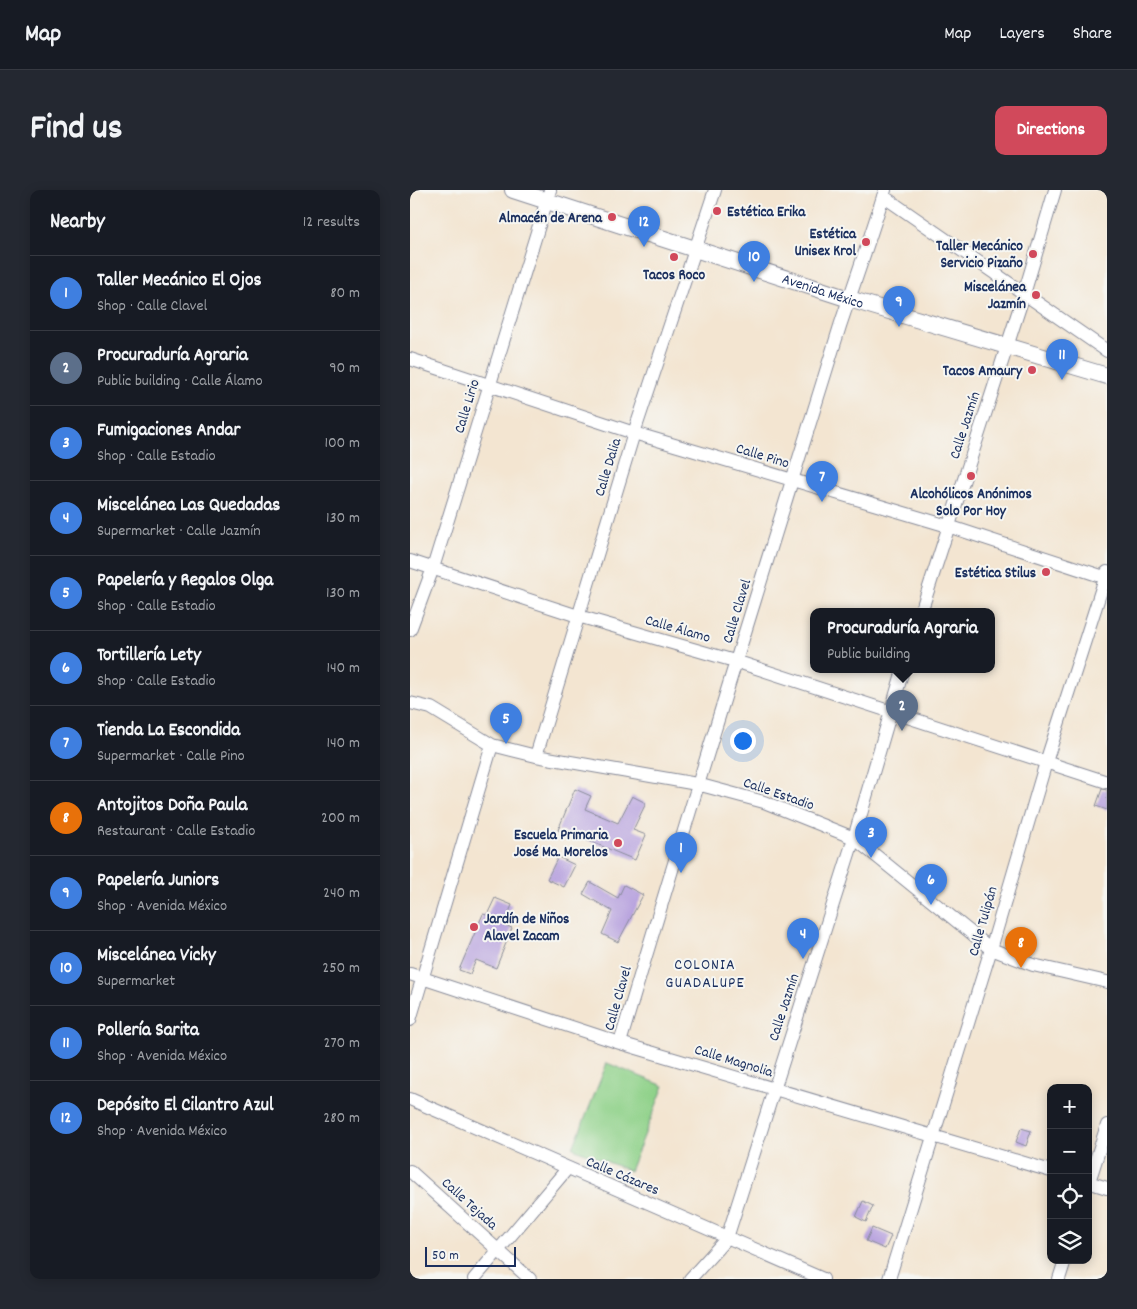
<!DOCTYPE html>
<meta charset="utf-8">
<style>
body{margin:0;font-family:Dekko,sans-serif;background:#242831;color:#f1f3f6}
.controls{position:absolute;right:15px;bottom:15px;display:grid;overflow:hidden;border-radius:10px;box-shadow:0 2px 12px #0003}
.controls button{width:45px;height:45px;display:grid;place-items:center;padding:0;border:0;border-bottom:1px solid #363941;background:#171b24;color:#f1f3f6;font:25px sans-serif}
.scale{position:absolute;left:15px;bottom:12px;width:91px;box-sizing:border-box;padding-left:5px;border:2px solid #1b2f5e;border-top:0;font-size:14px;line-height:18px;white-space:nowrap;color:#1b2f5e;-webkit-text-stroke:4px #f6f6f2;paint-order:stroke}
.you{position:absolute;left:332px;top:550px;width:18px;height:18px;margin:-12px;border:4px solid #fff;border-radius:50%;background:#1a73e8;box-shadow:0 0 0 8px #1a73e833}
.badge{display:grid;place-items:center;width:32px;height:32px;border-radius:50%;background:#d1495b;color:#fff;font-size:16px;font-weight:700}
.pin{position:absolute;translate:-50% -41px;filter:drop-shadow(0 1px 2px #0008)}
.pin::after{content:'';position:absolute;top:26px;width:18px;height:15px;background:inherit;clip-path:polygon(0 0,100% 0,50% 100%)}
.popup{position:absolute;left:400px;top:418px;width:185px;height:65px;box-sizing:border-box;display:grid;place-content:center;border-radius:10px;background:#171b24;filter:drop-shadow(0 1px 4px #0005);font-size:16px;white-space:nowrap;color:#9ea1a6}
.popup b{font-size:19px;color:#f1f3f6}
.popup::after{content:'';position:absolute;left:50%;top:100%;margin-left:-10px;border:10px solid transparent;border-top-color:#171b24}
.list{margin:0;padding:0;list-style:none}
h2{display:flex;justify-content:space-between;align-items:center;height:65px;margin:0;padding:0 20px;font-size:21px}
h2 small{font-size:16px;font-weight:400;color:#9ea1a6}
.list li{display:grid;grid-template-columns:32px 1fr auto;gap:15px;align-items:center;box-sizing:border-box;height:75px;padding:0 20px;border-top:1px solid #363941}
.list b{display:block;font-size:19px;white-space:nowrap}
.list p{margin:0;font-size:16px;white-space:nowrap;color:#9ea1a6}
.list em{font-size:16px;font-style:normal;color:#9ea1a6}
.icon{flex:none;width:28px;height:28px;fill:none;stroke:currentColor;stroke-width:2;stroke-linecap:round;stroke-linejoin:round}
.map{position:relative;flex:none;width:697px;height:1089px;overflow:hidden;border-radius:10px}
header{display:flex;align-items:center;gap:30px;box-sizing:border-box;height:70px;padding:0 25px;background:#171b24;border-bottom:1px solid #363941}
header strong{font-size:24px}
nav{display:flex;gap:28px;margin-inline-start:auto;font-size:18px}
.intro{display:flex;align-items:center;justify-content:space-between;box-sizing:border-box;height:120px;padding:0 30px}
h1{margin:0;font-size:35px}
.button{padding:12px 22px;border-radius:10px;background:#d1495b;color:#fff;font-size:18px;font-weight:700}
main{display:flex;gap:30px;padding:0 30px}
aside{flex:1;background:#171b24;border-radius:10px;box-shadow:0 2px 12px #0003}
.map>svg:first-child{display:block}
.green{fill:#8fd189;stroke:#558074}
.building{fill:#b49ddd}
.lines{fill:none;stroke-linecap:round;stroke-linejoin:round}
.minor-casing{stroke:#878a98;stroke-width:14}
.tertiary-casing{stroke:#878a98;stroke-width:18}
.minor{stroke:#fff;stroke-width:12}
.tertiary{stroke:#fff;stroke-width:16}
.poi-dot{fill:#d1495b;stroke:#f6f6f2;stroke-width:2}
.labels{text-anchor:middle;stroke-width:4;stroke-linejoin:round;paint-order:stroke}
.poi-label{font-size:15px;font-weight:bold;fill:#1b2f5e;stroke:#f6f6f2;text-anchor:end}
.street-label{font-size:15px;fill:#1b2f5e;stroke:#f6f6f2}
.neighbourhood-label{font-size:16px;letter-spacing:1px;fill:#1b2f5e;stroke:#f6f6f2}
</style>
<header>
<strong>Map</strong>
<nav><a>Map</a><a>Layers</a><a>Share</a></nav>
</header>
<div class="intro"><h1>Find us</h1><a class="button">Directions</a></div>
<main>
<aside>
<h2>Nearby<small>12 results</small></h2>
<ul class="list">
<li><span class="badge" style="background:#3f7fe0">1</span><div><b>Taller Mecánico El Ojos</b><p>Shop · Calle Clavel</p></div><em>80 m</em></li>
<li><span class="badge" style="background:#5c6f8a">2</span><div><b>Procuraduría Agraria</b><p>Public building · Calle Álamo</p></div><em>90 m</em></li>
<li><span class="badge" style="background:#3f7fe0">3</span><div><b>Fumigaciones Andar</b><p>Shop · Calle Estadio</p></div><em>100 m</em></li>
<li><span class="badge" style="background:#3f7fe0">4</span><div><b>Miscelánea Las Quedadas</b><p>Supermarket · Calle Jazmín</p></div><em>130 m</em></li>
<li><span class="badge" style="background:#3f7fe0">5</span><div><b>Papelería y Regalos Olga</b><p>Shop · Calle Estadio</p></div><em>130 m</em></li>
<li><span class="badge" style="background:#3f7fe0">6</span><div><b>Tortillería Lety</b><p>Shop · Calle Estadio</p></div><em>140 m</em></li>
<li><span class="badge" style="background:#3f7fe0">7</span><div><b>Tienda La Escondida</b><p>Supermarket · Calle Pino</p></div><em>140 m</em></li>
<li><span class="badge" style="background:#e8710a">8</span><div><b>Antojitos Doña Paula</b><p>Restaurant · Calle Estadio</p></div><em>200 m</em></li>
<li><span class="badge" style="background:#3f7fe0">9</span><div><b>Papelería Juniors</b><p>Shop · Avenida México</p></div><em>240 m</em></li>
<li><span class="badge" style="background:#3f7fe0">10</span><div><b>Miscelánea Vicky</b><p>Supermarket</p></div><em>250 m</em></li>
<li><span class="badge" style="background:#3f7fe0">11</span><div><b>Pollería Sarita</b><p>Shop · Avenida México</p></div><em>270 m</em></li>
<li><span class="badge" style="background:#3f7fe0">12</span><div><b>Depósito El Cilantro Azul</b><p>Shop · Avenida México</p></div><em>280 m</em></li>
</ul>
</aside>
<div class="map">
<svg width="697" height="1089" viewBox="0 0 697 1089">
<rect width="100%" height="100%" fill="#f6f6f2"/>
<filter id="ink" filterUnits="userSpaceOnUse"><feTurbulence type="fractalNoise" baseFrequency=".02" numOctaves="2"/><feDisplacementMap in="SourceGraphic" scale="10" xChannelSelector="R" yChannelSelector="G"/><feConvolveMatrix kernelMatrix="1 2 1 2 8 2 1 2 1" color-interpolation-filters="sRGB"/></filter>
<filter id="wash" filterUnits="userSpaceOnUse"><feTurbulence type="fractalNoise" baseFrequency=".0096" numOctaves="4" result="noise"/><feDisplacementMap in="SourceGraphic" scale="20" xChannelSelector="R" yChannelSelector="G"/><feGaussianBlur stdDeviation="1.12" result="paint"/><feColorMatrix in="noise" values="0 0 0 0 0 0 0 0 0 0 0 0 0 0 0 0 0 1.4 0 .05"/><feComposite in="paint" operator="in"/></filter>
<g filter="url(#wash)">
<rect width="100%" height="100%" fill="#f3e5d1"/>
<path class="green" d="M 197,873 L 254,896 L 220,981 L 163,958 Z"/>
<g id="blocks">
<path class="building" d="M 165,599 L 181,606 L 175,619 L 208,633 L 222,606 L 236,613 L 223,640 L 236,645 L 225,670 L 165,645 L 164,647 L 148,640 Z
M 692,599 L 697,600 L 697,620 L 686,616 Z
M 148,667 L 165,675 L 154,697 L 137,689 Z
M 180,692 L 208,708 L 214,695 L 233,705 L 208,752 L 192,744 L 202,721 L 173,704 Z
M 85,708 L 102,715 L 94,735 L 102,738 L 86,778 L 66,770 L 60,784 L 49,780 L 73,724 L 77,725 Z
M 611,938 L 621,941 L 616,956 L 606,952 Z
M 453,1011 L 463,1016 L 456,1032 L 446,1027 Z
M 462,1038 L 481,1046 L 475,1059 L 456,1051 Z"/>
</g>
</g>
<g filter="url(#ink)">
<use href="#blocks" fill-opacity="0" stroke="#878a98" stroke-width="1"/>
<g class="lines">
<g class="minor-casing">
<path id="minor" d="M 473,6 L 697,161
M 0,169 L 224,243 L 538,336 L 697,388
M 0,371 L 168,426 L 328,472 L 697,592
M 511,422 L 614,104 L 645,0
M 0,440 L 23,378 L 140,0
M 0,513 L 21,518 L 82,555 L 126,566 L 287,594 L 354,612 L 444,648 L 581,759 L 623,775 L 697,792
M 126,566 L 224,243 L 305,0
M 0,784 L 210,853 L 641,981
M 0,830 L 82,555
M 210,853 C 281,613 356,375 430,136 C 445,91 461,46 475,0
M 0,909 L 413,1089
M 0,981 L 120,1089
M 678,992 L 697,998
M 678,995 L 697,935
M 64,1089 L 157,979
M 280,1089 L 317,1048 L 444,648 L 493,480
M 479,1089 L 581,759 L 636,572 L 697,382
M 649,1089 L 655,1070"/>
</g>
<g class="tertiary-casing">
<g id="tertiary">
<path id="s1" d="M 103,0 L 439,109 L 697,186"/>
</g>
</g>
<use href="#minor" class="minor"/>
<use href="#tertiary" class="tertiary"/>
</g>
</g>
<g class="poi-dot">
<circle cx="307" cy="21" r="5"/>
<circle cx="202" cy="27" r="5"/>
<circle cx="456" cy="52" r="5"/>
<circle cx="623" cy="64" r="5"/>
<circle cx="264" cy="67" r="5"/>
<circle cx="626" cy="105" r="5"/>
<circle cx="622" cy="180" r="5"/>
<circle cx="561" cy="286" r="5"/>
<circle cx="636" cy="382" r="5"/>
<circle cx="208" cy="653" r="5"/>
<circle cx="64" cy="737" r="5"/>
</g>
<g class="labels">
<g class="poi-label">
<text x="317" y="26" text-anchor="start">Estética Erika</text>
<text x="192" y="32">Almacén de Arena</text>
<text x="446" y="48">Estética<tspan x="446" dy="17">Unisex Krol</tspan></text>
<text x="613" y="60">Taller Mecánico<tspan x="613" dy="17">Servicio Pizaño</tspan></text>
<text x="264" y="89" text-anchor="middle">Tacos Roco</text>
<text x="616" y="101">Miscelánea<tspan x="616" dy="17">Jazmín</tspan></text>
<text x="612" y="185">Tacos Amaury</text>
<text x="561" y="308" text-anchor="middle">Alcohólicos Anónimos<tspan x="561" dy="17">Solo Por Hoy</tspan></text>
<text x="626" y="387">Estética Stilus</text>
<text x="198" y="649">Escuela Primaria<tspan x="198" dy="17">José Ma. Morelos</tspan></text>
<text x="74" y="733" text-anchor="start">Jardín de Niños<tspan x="74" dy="17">Alavel Zacam</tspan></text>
</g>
<g class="street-label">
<text dy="5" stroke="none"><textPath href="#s1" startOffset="326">Avenida México</textPath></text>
<text transform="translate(56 216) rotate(-73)" y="5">Calle Lirio</text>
<text transform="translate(554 235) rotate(-72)" y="5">Calle Jazmín</text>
<text transform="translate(353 265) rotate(17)" y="5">Calle Pino</text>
<text transform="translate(197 277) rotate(-73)" y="5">Calle Dalia</text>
<text transform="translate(326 421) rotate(-73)" y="5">Calle Clavel</text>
<text transform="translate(268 438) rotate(16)" y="5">Calle Álamo</text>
<text transform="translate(369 603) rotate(19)" y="5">Calle Estadio</text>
<text transform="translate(572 731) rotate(-74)" y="5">Calle Tulipán</text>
<text transform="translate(207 808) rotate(-74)" y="5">Calle Clavel</text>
<text transform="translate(373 817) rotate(-72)" y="5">Calle Jazmín</text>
<text transform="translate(324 870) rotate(17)" y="5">Calle Magnolia</text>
<text transform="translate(213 985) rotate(23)" y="5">Calle Cázares</text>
<text transform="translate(60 1013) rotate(42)" y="5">Calle Tejada</text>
</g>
<g class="neighbourhood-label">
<text x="295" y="779">COLONIA<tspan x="295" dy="18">GUADALUPE</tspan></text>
</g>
</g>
</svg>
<div class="controls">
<button>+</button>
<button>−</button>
<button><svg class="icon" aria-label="locate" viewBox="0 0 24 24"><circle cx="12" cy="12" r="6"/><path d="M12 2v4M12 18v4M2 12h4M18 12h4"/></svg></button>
<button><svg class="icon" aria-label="layers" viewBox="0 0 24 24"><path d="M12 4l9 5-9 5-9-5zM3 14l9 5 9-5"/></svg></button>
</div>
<div class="scale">50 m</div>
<div class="you"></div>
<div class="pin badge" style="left:271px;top:683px;background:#3f7fe0">1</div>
<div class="pin badge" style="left:492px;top:541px;background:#5c6f8a">2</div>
<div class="popup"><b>Procuraduría Agraria</b>Public building</div>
<div class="pin badge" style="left:461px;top:668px;background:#3f7fe0">3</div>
<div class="pin badge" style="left:393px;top:769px;background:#3f7fe0">4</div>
<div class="pin badge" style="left:96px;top:554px;background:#3f7fe0">5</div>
<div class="pin badge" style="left:521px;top:715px;background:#3f7fe0">6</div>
<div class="pin badge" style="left:412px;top:312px;background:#3f7fe0">7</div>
<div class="pin badge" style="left:611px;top:778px;background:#e8710a">8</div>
<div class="pin badge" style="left:489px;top:137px;background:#3f7fe0">9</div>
<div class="pin badge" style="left:344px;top:92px;background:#3f7fe0">10</div>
<div class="pin badge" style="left:652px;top:190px;background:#3f7fe0">11</div>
<div class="pin badge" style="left:234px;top:57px;background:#3f7fe0">12</div>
</div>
</main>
